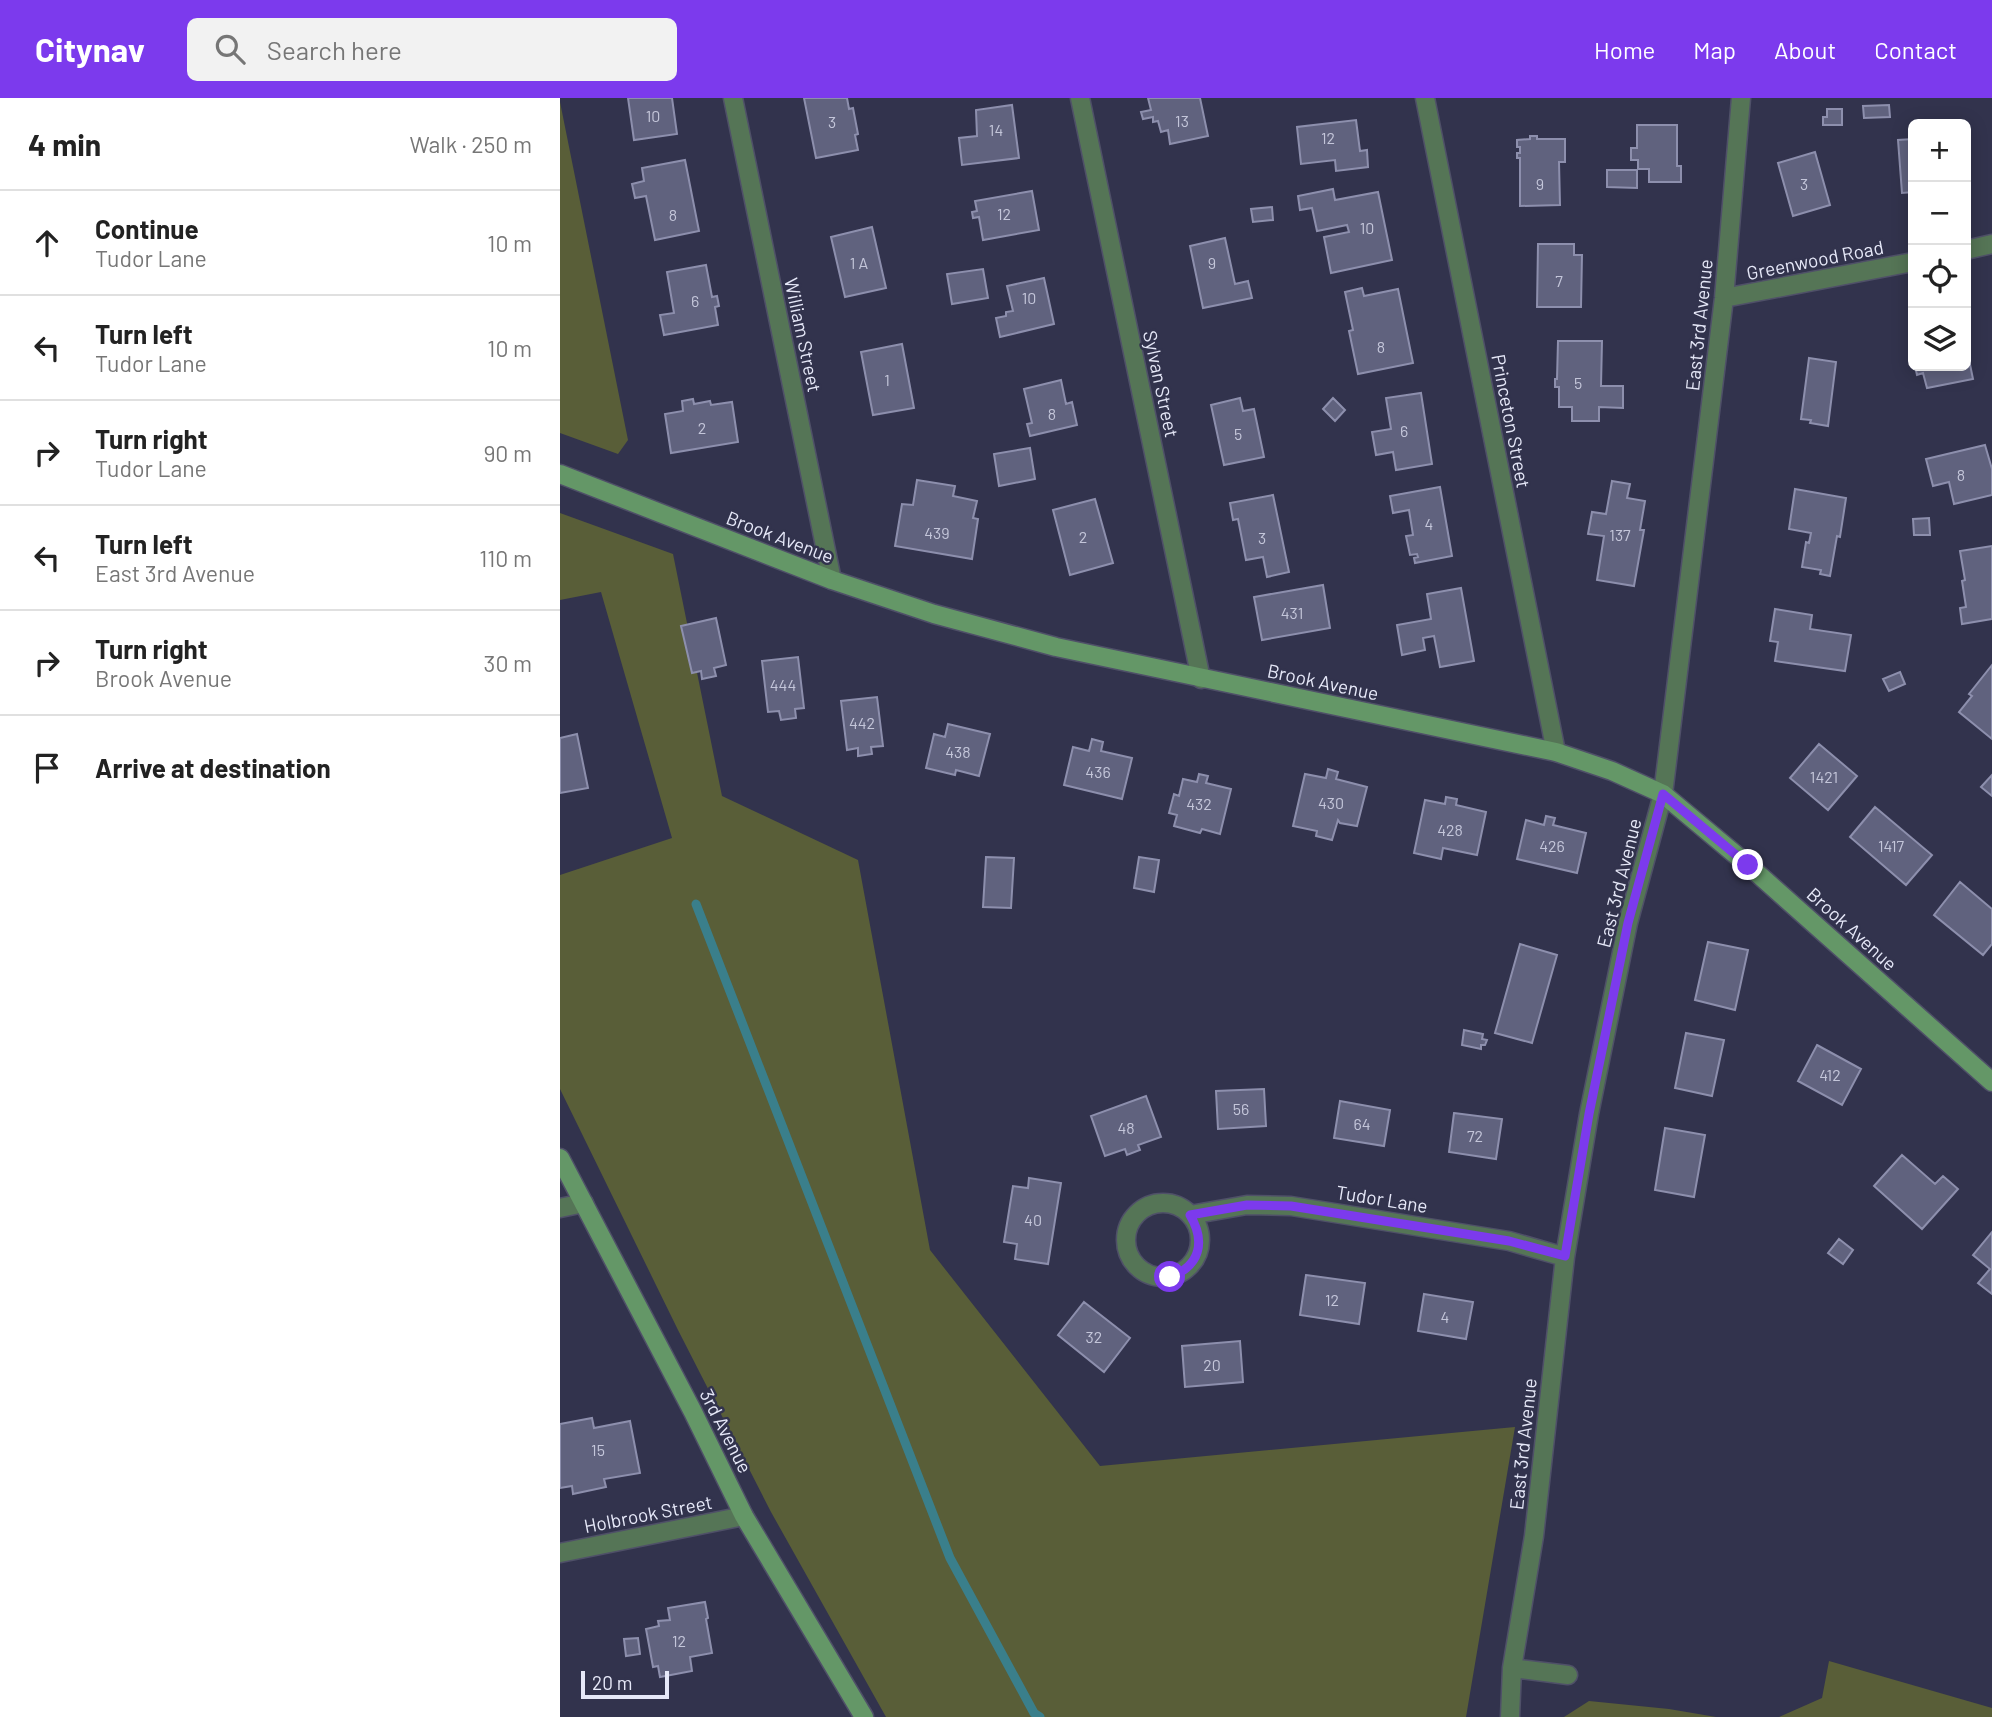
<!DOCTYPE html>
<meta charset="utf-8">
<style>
body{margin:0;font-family:Barlow,sans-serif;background:#f2f2f2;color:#222}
.controls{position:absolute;right:21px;top:21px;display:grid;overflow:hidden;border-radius:10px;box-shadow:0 4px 18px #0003}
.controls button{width:63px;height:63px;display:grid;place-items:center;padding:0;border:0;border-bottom:2px solid #e0e0e0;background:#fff;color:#222;font:35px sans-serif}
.scale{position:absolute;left:21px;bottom:18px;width:88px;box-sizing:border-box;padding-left:7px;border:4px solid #e6e8f8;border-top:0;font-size:19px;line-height:24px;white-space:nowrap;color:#e6e8f8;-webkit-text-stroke:5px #32334d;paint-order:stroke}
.stop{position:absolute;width:21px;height:21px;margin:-16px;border:5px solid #7c3aed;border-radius:50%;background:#fff}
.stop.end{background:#7c3aed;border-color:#fff;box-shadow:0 2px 7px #0008}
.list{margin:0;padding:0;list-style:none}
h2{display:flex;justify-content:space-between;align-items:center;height:91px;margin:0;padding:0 28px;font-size:30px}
h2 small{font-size:23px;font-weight:400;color:#767676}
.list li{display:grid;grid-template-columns:46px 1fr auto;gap:21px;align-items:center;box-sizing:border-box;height:105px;padding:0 28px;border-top:2px solid #e0e0e0}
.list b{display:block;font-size:26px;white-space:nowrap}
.list p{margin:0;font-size:23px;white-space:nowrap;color:#767676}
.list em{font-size:23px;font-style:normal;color:#767676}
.icon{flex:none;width:38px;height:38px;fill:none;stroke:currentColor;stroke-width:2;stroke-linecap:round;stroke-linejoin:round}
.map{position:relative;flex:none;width:1432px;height:1619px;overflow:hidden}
header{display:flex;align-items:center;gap:42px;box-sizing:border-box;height:98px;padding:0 35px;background:#7c3aed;color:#fff}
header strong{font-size:33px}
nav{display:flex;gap:38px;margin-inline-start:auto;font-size:24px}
.search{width:490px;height:63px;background:#f2f2f2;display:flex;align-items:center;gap:18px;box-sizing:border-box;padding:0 24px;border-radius:10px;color:#767676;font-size:26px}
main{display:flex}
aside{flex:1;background:#fff}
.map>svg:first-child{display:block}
.green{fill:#595e38}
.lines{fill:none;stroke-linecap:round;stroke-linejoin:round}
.stream{stroke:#3a7f8b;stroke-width:9}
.building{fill:#60627e;stroke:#8d8fad;stroke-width:2}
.street-casing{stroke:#4f5068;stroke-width:21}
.secondary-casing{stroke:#4f5068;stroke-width:21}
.street{stroke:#557556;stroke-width:18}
.secondary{stroke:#649767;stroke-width:18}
.route{stroke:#7c3aed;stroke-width:9}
.labels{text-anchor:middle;stroke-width:5;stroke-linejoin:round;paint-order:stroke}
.number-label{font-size:16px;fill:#c4c6da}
.street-label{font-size:19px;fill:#e6e8f8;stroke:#32334d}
</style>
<header>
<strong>Citynav</strong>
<div class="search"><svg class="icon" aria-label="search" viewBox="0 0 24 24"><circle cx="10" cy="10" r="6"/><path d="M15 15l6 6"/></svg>Search here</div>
<nav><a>Home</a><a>Map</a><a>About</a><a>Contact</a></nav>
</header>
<main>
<aside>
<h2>4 min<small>Walk · 250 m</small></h2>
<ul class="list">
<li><svg class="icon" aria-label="ahead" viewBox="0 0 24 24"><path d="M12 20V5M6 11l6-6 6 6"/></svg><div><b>Continue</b><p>Tudor Lane</p></div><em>10 m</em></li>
<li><svg class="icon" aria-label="left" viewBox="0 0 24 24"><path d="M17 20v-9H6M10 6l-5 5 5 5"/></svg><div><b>Turn left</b><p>Tudor Lane</p></div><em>10 m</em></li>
<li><svg class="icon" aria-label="right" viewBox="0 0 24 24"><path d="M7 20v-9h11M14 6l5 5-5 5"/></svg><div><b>Turn right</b><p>Tudor Lane</p></div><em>90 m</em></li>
<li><svg class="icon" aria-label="left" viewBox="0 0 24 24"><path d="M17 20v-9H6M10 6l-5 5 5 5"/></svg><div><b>Turn left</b><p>East 3rd Avenue</p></div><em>110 m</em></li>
<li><svg class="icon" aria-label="right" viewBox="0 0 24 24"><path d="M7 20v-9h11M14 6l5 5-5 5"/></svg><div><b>Turn right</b><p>Brook Avenue</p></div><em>30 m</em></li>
<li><svg class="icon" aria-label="arrive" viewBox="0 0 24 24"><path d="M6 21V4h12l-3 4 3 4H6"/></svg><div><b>Arrive at destination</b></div></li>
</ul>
</aside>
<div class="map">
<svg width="1432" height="1619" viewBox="0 0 1432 1619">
<rect width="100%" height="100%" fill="#32334d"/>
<path class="green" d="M 0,4 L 68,342 L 58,356 L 0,335 Z
M 0,415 L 113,456 L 162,698 L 298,762 L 370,1152 L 540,1368 L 955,1329 L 906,1619 L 326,1619 L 211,1414 L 118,1232 L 0,991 L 0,777 L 112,740 L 41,494 L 0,502 Z
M 1269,1563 L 1432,1610 L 1432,1619 L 1219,1619 L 1262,1600 Z
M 1029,1603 L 1109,1611 L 1156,1619 L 1004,1619 Z"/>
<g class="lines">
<path class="stream" d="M 136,806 L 390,1460 L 474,1615 L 480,1619"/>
</g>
<path class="building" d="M 68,0 L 112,0 L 117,36 L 74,42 Z
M 244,0 L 287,0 L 289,11 L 293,10 L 298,36 L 295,37 L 298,52 L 256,60 Z
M 588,0 L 640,0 L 648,38 L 610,46 L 608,32 L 601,34 L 598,23 L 593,24 L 593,19 L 583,21 L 581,14 L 591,12 Z
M 452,7 L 459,60 L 402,67 L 399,40 L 417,38 L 416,12 Z
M 1329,7 L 1330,19 L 1304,20 L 1303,8 Z
M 1267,11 L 1282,11 L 1282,27 L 1263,27 L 1263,19 L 1267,19 Z
M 796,22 L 800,53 L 807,52 L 808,69 L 776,73 L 775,62 L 741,66 L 737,29 Z
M 1077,27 L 1117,27 L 1117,68 L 1121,68 L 1121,84 L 1089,84 L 1089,71 L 1078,71 L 1078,62 L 1071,62 L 1071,50 L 1077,50 Z
M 970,38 L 977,38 L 977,41 L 1005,41 L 1005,64 L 999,64 L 1000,107 L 960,108 L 960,60 L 957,60 L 957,55 L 960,55 L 960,49 L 957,49 L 957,42 L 970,41 Z
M 1353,41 L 1353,94 L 1342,95 L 1338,42 Z
M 1255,54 L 1270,107 L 1233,118 L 1218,65 Z
M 125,62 L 139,133 L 95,142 L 86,98 L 75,100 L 72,86 L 84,83 L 82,70 Z
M 1047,72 L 1077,72 L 1077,90 L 1047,89 Z
M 773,91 L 775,102 L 818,94 L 832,162 L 771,175 L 764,139 L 789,134 L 787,127 L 757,133 L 752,110 L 740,112 L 738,98 Z
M 472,93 L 479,132 L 423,142 L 419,119 L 413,120 L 412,114 L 417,113 L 415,103 Z
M 712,109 L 713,122 L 693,124 L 691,111 Z
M 312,129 L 326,190 L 285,199 L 271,139 Z
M 665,140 L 675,186 L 688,183 L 692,200 L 643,210 L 630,148 Z
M 978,146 L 1014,146 L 1014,157 L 1022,157 L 1021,209 L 977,209 Z
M 146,167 L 152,199 L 157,198 L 159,208 L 155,209 L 158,227 L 104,237 L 100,217 L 114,215 L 107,174 Z
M 423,171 L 428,200 L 392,206 L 387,176 Z
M 484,180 L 494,226 L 440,239 L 436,220 L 446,218 L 446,214 L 453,213 L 447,188 Z
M 802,190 L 804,198 L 838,191 L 853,265 L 798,276 L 789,233 L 793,232 L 785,194 Z
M 998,243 L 1042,243 L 1041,288 L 1063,288 L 1063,310 L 1039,309 L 1039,323 L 1012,323 L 1012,309 L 999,309 L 999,289 L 995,289 L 995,281 L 997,281 Z
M 342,246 L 354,310 L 313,317 L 301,254 Z
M 1406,247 L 1413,281 L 1367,290 L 1363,275 L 1357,277 L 1355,268 L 1406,268 Z
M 1249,260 L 1276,264 L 1268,328 L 1250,325 L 1251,322 L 1241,321 Z
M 501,282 L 506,306 L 512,304 L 517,327 L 470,338 L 467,326 L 472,325 L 464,291 Z
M 861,295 L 872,366 L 836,372 L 833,354 L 816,357 L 812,334 L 831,331 L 826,300 Z
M 680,300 L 683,313 L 694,311 L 704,359 L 664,367 L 651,307 Z
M 773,300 L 785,312 L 775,323 L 763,311 Z
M 133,301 L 134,306 L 150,303 L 151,307 L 172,304 L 178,344 L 111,355 L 105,316 L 123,313 L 122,303 Z
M 1425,347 L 1432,371 L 1432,397 L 1394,406 L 1389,384 L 1373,388 L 1366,361 Z
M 470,350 L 475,381 L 439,388 L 434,356 Z
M 357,382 L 395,388 L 393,398 L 417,403 L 413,420 L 418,421 L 412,461 L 335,448 L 342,406 L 353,407 Z
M 1052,383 L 1070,386 L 1067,400 L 1085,403 L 1080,432 L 1084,432 L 1074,488 L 1037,482 L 1044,438 L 1028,436 L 1032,414 L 1046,416 Z
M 880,389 L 892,458 L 855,465 L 854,460 L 858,459 L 857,456 L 850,457 L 846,438 L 853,437 L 849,412 L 833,415 L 830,398 Z
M 1235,391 L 1286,400 L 1280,439 L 1277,438 L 1270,478 L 1260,476 L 1261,472 L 1242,469 L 1246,444 L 1249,445 L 1251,435 L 1229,431 Z
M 713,397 L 729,474 L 707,479 L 703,459 L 686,462 L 678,421 L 673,422 L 670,405 Z
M 535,401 L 553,465 L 510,477 L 493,412 Z
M 1369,420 L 1370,437 L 1354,437 L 1353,421 Z
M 1432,448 L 1432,521 L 1402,526 L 1400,510 L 1406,509 L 1402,483 L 1405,482 L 1400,453 Z
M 763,487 L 770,530 L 702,542 L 694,499 Z
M 901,490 L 914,563 L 880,569 L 874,538 L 863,540 L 865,552 L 842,557 L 837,527 L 871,521 L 867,496 Z
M 1215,511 L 1252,517 L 1250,531 L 1291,537 L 1285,573 L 1215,563 L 1218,544 L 1210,543 Z
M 156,520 L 166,567 L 154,570 L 156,578 L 142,581 L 141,573 L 132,575 L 121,528 Z
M 238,559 L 244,610 L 235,611 L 236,620 L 221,622 L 219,613 L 208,614 L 202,563 Z
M 1432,567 L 1432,641 L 1399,614 L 1412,598 L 1409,596 Z
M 1340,574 L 1345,586 L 1329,593 L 1323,581 Z
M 317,599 L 323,648 L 311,649 L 312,656 L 298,658 L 298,650 L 287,652 L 281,603 Z
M 388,626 L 430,636 L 419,678 L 396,672 L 395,677 L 366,670 L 374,636 L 385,639 Z
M 17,636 L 28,690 L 0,695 L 0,640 Z
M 532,641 L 543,644 L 541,653 L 572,660 L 562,701 L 504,687 L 513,649 L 529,653 Z
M 1259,646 L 1297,678 L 1268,712 L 1230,680 Z
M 768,671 L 778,674 L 776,681 L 807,689 L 797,728 L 780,725 L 778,722 L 772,742 L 756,738 L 757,733 L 733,728 L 745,676 L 766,680 Z
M 639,676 L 648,678 L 646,685 L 671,691 L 660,736 L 642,731 L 640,735 L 614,728 L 617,717 L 609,715 L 614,696 L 619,698 L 623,681 L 637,684 Z
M 1432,677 L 1432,698 L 1421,689 Z
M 886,699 L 897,701 L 896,707 L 926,714 L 917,757 L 883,750 L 881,761 L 854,755 L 865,702 L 885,706 Z
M 1315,709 L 1372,757 L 1346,787 L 1290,739 Z
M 986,718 L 995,720 L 993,727 L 1026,735 L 1017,775 L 957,761 L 966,722 L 984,727 Z
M 426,759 L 454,760 L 451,810 L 423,809 Z
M 579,759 L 599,762 L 594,794 L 574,790 Z
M 1400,784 L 1432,811 L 1432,846 L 1423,857 L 1374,817 Z
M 1148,844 L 1188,852 L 1175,912 L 1135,902 Z
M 960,846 L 997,857 L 972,945 L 935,935 Z
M 904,932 L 923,936 L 922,941 L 927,942 L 925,947 L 921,947 L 921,951 L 902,947 Z
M 1126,935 L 1164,942 L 1152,998 L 1115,990 Z
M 1257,947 L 1301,971 L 1282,1007 L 1238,983 Z
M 704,991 L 706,1028 L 658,1031 L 656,993 Z
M 586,998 L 601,1039 L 578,1047 L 580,1052 L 567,1057 L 565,1051 L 545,1058 L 531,1018 Z
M 780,1003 L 830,1012 L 824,1048 L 774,1040 Z
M 894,1015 L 942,1021 L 936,1061 L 889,1054 Z
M 1105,1030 L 1145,1037 L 1134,1099 L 1095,1092 Z
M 1342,1057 L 1375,1086 L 1383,1078 L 1398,1091 L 1362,1131 L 1314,1088 Z
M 469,1080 L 501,1085 L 488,1166 L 455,1161 L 457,1146 L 444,1144 L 453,1088 L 468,1090 Z
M 1432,1134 L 1432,1196 L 1418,1185 L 1430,1171 L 1413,1157 Z
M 1279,1141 L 1293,1152 L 1283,1166 L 1268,1155 Z
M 746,1177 L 805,1185 L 799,1226 L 740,1217 Z
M 864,1196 L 913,1204 L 906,1241 L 858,1233 Z
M 524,1204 L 570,1240 L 544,1274 L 498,1237 Z
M 680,1243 L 683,1284 L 625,1289 L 622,1248 Z
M 32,1320 L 34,1330 L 70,1323 L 80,1375 L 44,1381 L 46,1389 L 13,1396 L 12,1388 L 0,1390 L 0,1326 Z
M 145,1504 L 148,1520 L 146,1521 L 152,1555 L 130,1559 L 132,1573 L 100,1579 L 98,1568 L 93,1569 L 86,1531 L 99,1528 L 98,1523 L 110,1522 L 108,1510 Z
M 78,1540 L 80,1556 L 66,1558 L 64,1541 Z"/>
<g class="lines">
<g class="street-casing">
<path id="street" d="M 173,0 L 272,482
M 520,0 L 641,581
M 865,0 L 996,654
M 1406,152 L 1432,146
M 1164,200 L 1353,164
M566 1142a37 37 0 1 1 74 0a37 37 0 1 1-74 0Z
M 0,1110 L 24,1105
M 630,1117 L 687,1107 L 731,1108 L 949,1143 L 1005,1159
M 0,1455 L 184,1418
M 952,1570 L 1008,1577
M 950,1619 L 952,1570 L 974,1438 L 1005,1159 L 1029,1016 L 1068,825 L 1103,696 L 1164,200 L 1181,0"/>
</g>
<g class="secondary-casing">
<path id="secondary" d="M 0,376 L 272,482 L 374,516 L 496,549 L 996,654 L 1052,673 L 1103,696 L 1188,767 L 1432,984
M 0,1060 L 133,1314 L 184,1418 L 304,1619"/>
</g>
<use href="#street" class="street"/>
<use href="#secondary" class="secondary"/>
</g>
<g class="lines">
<path class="route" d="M 610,1179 C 640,1168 646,1144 630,1117 L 687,1107 L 731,1108 L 949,1143 L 1005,1158 L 1029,1016 L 1068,825 L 1103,696 L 1188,767"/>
</g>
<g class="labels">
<g class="number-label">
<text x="93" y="24">10</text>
<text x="622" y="29">13</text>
<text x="272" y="30">3</text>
<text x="436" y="38">14</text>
<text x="768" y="46">12</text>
<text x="980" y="92">9</text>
<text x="1244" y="92">3</text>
<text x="444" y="122">12</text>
<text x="113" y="123">8</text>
<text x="807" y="136">10</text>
<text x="299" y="171">1 A</text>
<text x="652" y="171">9</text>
<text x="999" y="189">7</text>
<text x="469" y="206">10</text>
<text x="135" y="209">6</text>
<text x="821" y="255">8</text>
<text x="327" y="288">1</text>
<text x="1018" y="291">5</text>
<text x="492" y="322">8</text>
<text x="142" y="336">2</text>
<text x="844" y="339">6</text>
<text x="678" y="342">5</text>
<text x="1401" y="383">8</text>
<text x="869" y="432">4</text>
<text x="377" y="441">439</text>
<text x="1060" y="443">137</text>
<text x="523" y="445">2</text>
<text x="702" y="446">3</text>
<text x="732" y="521">431</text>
<text x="223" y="593">444</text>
<text x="302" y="631">442</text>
<text x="398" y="660">438</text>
<text x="538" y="680">436</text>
<text x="1264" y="685">1421</text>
<text x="771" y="711">430</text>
<text x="639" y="712">432</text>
<text x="890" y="738">428</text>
<text x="992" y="754">426</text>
<text x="1331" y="754">1417</text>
<text x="1270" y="983">412</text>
<text x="681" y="1017">56</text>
<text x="802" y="1032">64</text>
<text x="566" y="1036">48</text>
<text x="915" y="1044">72</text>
<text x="473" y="1128">40</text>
<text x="772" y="1208">12</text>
<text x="885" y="1225">4</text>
<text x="534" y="1245">32</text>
<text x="652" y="1273">20</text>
<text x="38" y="1358">15</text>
<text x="119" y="1549">12</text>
</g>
<g class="street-label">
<text transform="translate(1255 162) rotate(-11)" y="7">Greenwood Road</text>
<text transform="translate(1139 227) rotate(-84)" y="7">East 3rd Avenue</text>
<text transform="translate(243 237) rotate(78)" y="7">William Street</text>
<text transform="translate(601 286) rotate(78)" y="7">Sylvan Street</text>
<text transform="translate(951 323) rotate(79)" y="7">Princeton Street</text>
<text transform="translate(220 439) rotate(21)" y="7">Brook Avenue</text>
<text transform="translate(763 584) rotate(12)" y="7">Brook Avenue</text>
<text transform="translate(1059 785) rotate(-76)" y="7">East 3rd Avenue</text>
<text transform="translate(1292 831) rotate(42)" y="7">Brook Avenue</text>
<text transform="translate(822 1101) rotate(9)" y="7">Tudor Lane</text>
<text transform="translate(166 1333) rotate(63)" y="7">3rd Avenue</text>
<text transform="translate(963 1346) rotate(-84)" y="7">East 3rd Avenue</text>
<text transform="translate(88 1416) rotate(-11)" y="7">Holbrook Street</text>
</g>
</g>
</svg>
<div class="controls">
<button>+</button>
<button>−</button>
<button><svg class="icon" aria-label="locate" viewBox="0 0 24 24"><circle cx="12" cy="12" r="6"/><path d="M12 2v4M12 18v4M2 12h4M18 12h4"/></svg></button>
<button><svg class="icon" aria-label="layers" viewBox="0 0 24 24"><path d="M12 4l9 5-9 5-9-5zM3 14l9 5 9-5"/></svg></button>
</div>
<div class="scale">20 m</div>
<div class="stop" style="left:610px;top:1179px"></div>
<div class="stop end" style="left:1188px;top:767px"></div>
</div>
</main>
